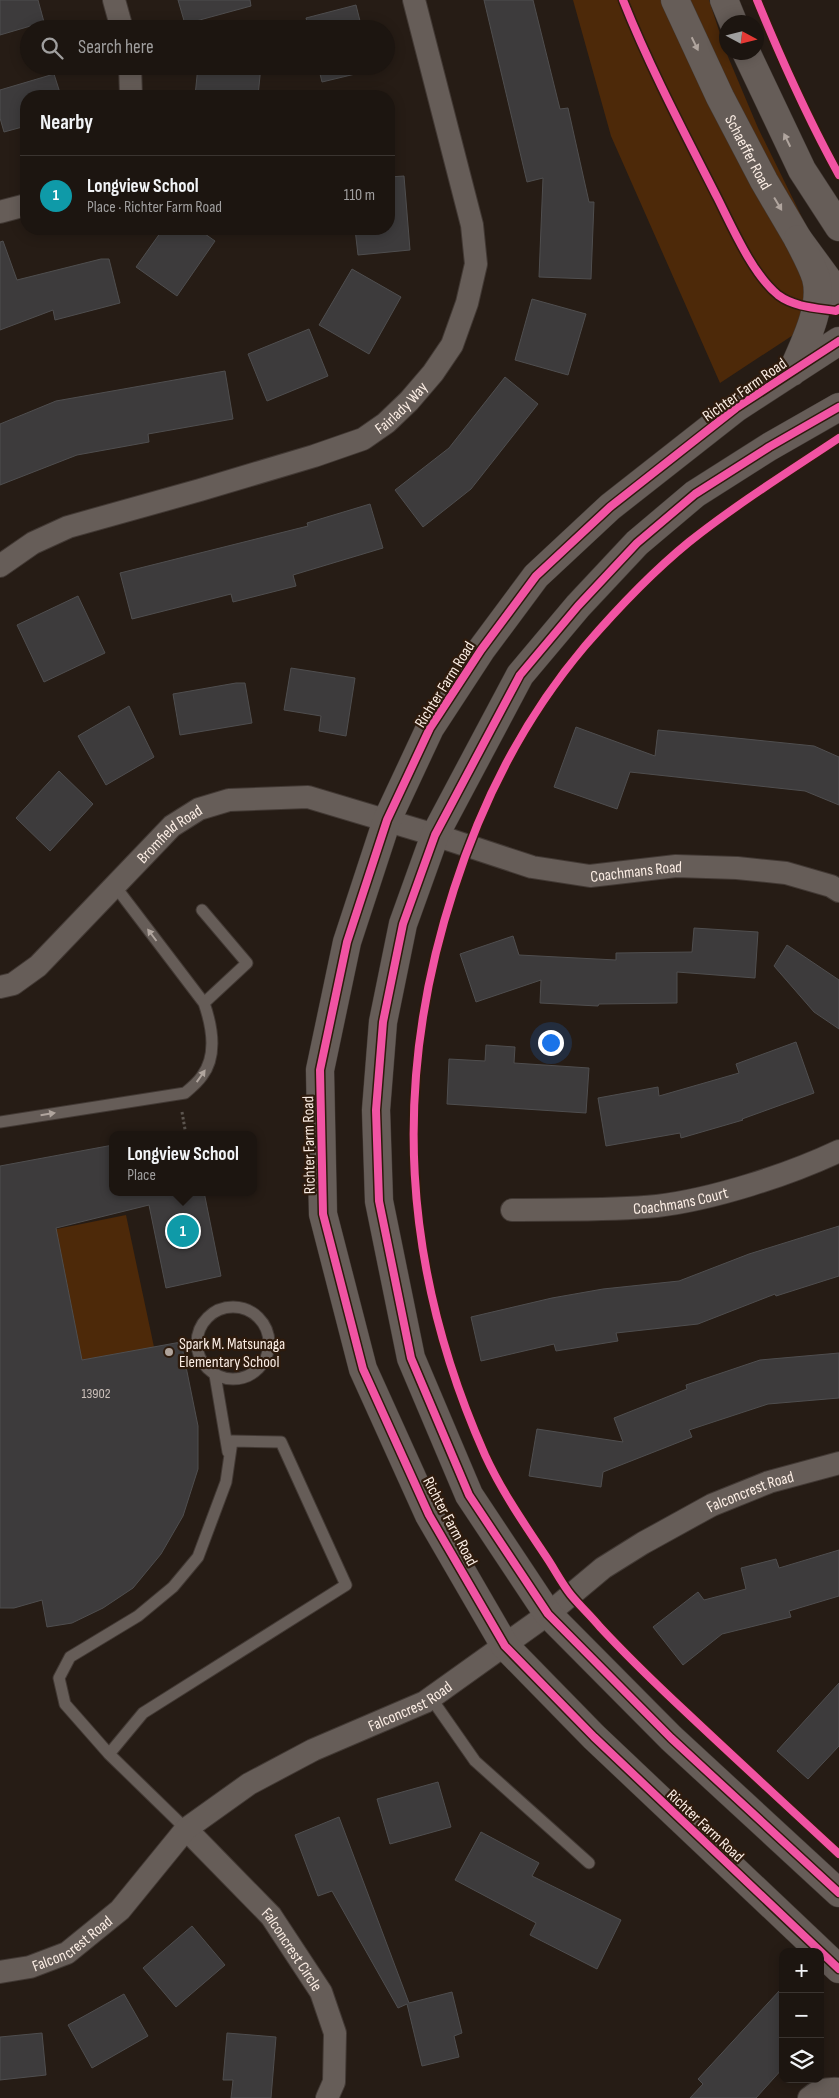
<!DOCTYPE html>
<meta charset="utf-8">
<style>
body{margin:0;font-family:"Sofia Sans Condensed",sans-serif;background:#251e19;color:#f1f3f6}
.controls{position:absolute;right:15px;bottom:15px;display:grid;overflow:hidden;border-radius:10px;box-shadow:0 2px 12px #0003}
.controls button{width:45px;height:45px;display:grid;place-items:center;padding:0;border:0;border-bottom:1px solid #3a3430;background:#1c1510;color:#f1f3f6;font:25px sans-serif}
.compass{position:absolute;left:719px;top:15px;width:45px;height:45px;border-radius:50%;background:#1c1510;box-shadow:0 2px 12px #0003;rotate:97deg}
.you{position:absolute;left:550px;top:1042px;width:18px;height:18px;margin:-12px;border:4px solid #fff;border-radius:50%;background:#1a73e8;box-shadow:0 0 0 8px #1a73e833}
.badge{display:grid;place-items:center;width:32px;height:32px;border-radius:50%;background:#ea580c;color:#fff;font-size:16px;font-weight:700}
.pin{position:absolute;translate:-50% -50%;border:2px solid #fff;box-shadow:0 1px 5px #0006}
.popup{position:absolute;left:109px;top:1131px;width:148px;height:65px;box-sizing:border-box;display:grid;place-content:center;border-radius:10px;background:#1c1510;filter:drop-shadow(0 1px 4px #0005);font-size:16px;white-space:nowrap;color:#a09f9f}
.popup b{font-size:19px;color:#f1f3f6}
.popup::after{content:'';position:absolute;left:50%;top:100%;margin-left:-10px;border:10px solid transparent;border-top-color:#1c1510}
.list{margin:0;padding:0;list-style:none}
h2{display:flex;justify-content:space-between;align-items:center;height:65px;margin:0;padding:0 20px;font-size:21px}
h2 small{font-size:16px;font-weight:400;color:#a09f9f}
.list li{display:grid;grid-template-columns:32px 1fr auto;gap:15px;align-items:center;box-sizing:border-box;height:80px;padding:0 20px;border-top:1px solid #3a3430}
.list b{display:block;font-size:19px;white-space:nowrap}
.list p{margin:0;font-size:16px;white-space:nowrap;color:#a09f9f}
.list em{font-size:16px;font-style:normal;color:#a09f9f}
.icon{flex:none;width:28px;height:28px;fill:none;stroke:currentColor;stroke-width:2;stroke-linecap:round;stroke-linejoin:round}
.map{position:relative;flex:none;width:839px;height:2098px;overflow:hidden}
.search{position:absolute;background:#1c1510;box-shadow:0 2px 12px #0003;left:20px;top:20px;width:375px;height:55px;display:flex;align-items:center;gap:12px;box-sizing:border-box;padding:0 18px;border-radius:28px;color:#a09f9f;font-size:19px}
.panel{position:absolute;background:#1c1510;box-shadow:0 2px 12px #0003;left:20px;top:90px;width:375px;height:145px;border-radius:20px}
.map>svg:first-child{display:block}
.green{fill:#4d2909}
.building{fill:#3d3b3c;stroke:#4f4e4f}
.lines{fill:none;stroke-linecap:round;stroke-linejoin:round}
.service-casing{stroke:#423934;stroke-width:13}
.minor-casing{stroke:#423934;stroke-width:24}
.tertiary-casing{stroke:#423934;stroke-width:29}
.secondary-casing{stroke:#423934;stroke-width:29}
.path{stroke:#5d5650;stroke-width:3;stroke-dasharray:2.5 2.5;stroke-linecap:butt}
.service{stroke:#665d58;stroke-width:11}
.minor{stroke:#665d58;stroke-width:22}
.tertiary{stroke:#665d58;stroke-width:28}
.secondary{stroke:#665d58;stroke-width:28}
.cycleway-casing{stroke:#2e1b0d;stroke-width:11}
.cycleway{stroke:#f153a3;stroke-width:8}
.oneway{fill:#b0a59e}
.poi-dot{fill:#b0a49c;stroke:#2e1b0d;stroke-width:2}
.labels{text-anchor:middle;stroke-width:4.5;stroke-linejoin:round;paint-order:stroke}
.number-label{font-size:14px;fill:#ccc0ba}
.street-label{font-size:16px;fill:#fbede4;stroke:#2e1b0d}
.poi-label{font-size:16px;fill:#fbede4;stroke:#2e1b0d;text-anchor:start}
</style>
<div class="map">
<svg width="839" height="2098" viewBox="0 0 839 2098">
<rect width="100%" height="100%" fill="#261c15"/>
<path class="green" d="M 573,0 L 709,0 L 726,52 L 758,128 L 831,276 L 819,318 L 720,383 L 611,136 Z
M 126,1215 L 154,1347 L 82,1360 L 62,1261 L 37,1233 Z"/>
<path class="building" d="M 0,0 L 38,0 L 44,22 L 0,35 Z
M 178,0 L 250,0 L 251,6 L 185,24 Z
M 484,0 L 533,0 L 560,109 L 568,108 L 589,202 L 594,202 L 591,279 L 539,277 L 543,178 L 527,182 Z
M 356,5 L 362,29 L 309,29 L 306,18 Z
M 198,66 L 261,66 L 258,96 L 195,96 Z
M 318,66 L 376,66 L 376,69 L 322,82 Z
M 54,74 L 61,96 L 26,96 L 26,126 L 4,132 L 0,118 L 0,90 Z
M 404,176 L 410,250 L 358,255 L 355,229 L 389,229 L 389,177 Z
M 163,229 L 198,229 L 215,241 L 177,296 L 136,267 Z
M 3,241 L 17,280 L 101,259 L 109,259 L 120,303 L 55,320 L 53,310 L 0,330 L 0,242 Z
M 352,269 L 401,297 L 369,354 L 319,325 Z
M 532,299 L 586,314 L 568,375 L 515,360 Z
M 309,329 L 328,376 L 267,401 L 248,354 Z
M 225,371 L 233,419 L 148,434 L 149,442 L 77,455 L 0,485 L 0,424 L 56,401 Z
M 505,377 L 538,404 L 471,489 L 423,527 L 395,490 L 449,448 Z
M 370,504 L 383,548 L 293,575 L 296,586 L 233,602 L 231,594 L 132,619 L 120,573 L 308,526 L 307,523 Z
M 78,596 L 105,653 L 44,682 L 17,625 Z
M 291,668 L 355,678 L 346,736 L 319,731 L 321,716 L 284,710 Z
M 236,683 L 245,683 L 252,723 L 180,735 L 173,694 Z
M 129,706 L 154,757 L 106,785 L 78,736 Z
M 576,727 L 655,756 L 658,730 L 814,746 L 839,757 L 839,805 L 805,791 L 630,772 L 617,809 L 554,787 Z
M 59,771 L 93,804 L 50,851 L 16,818 Z
M 694,928 L 758,932 L 755,978 L 677,972 L 677,1003 L 599,1004 L 598,1006 L 540,1003 L 541,980 L 476,1002 L 460,954 L 513,936 L 519,955 L 616,960 L 616,953 L 692,952 Z
M 787,945 L 839,980 L 839,1029 L 814,1012 L 774,966 Z
M 796,1042 L 814,1093 L 742,1119 L 743,1120 L 681,1138 L 680,1133 L 606,1146 L 598,1098 L 658,1087 L 659,1096 L 739,1073 L 736,1064 Z
M 486,1045 L 515,1047 L 514,1063 L 589,1068 L 586,1113 L 447,1104 L 449,1059 L 485,1061 Z
M 113,1145 L 113,1192 L 204,1192 L 221,1276 L 166,1288 L 149,1205 L 56,1228 L 82,1360 L 181,1342 L 198,1426 L 198,1469 L 183,1516 L 161,1554 L 133,1588 L 103,1608 L 72,1623 L 47,1627 L 42,1600 L 14,1608 L 0,1608 L 0,1166 Z
M 839,1226 L 839,1276 L 776,1296 L 775,1294 L 698,1324 L 616,1333 L 618,1341 L 556,1351 L 554,1344 L 481,1361 L 471,1317 L 552,1298 L 603,1289 L 679,1281 L 749,1254 Z
M 839,1353 L 839,1398 L 768,1404 L 689,1430 L 692,1437 L 603,1472 L 601,1487 L 529,1476 L 537,1429 L 623,1442 L 614,1418 L 687,1389 L 686,1385 L 760,1360 Z
M 839,1550 L 839,1596 L 789,1611 L 791,1617 L 722,1634 L 683,1665 L 653,1627 L 698,1592 L 704,1600 L 746,1589 L 741,1568 L 776,1559 L 779,1568 Z
M 839,1683 L 839,1746 L 808,1779 L 777,1751 Z
M 438,1782 L 451,1827 L 390,1844 L 377,1799 Z
M 339,1817 L 409,2003 L 452,1992 L 462,2033 L 454,2036 L 459,2057 L 422,2066 L 407,2004 L 398,2008 L 332,1891 L 318,1896 L 295,1835 Z
M 481,1832 L 539,1863 L 532,1876 L 621,1920 L 597,1969 L 530,1935 L 536,1923 L 455,1880 Z
M 192,1926 L 225,1965 L 176,2007 L 143,1968 Z
M 780,1990 L 783,1993 L 783,2068 L 756,2098 L 690,2098 L 703,2084 L 698,2079 Z
M 124,1994 L 148,2036 L 92,2068 L 68,2025 Z
M 42,2033 L 46,2075 L 0,2080 L 0,2037 Z
M 227,2033 L 276,2037 L 271,2098 L 231,2098 L 233,2080 L 223,2080 Z"/>
<g class="lines">
<g class="service-casing">
<path id="service" d="M 202,910 L 247,963 L 204,1003
M 0,1122 L 185,1093 C 191,1088 198,1082 202,1076 C 218,1055 212,1026 204,1003 L 115,886
M197 1343a36 36 0 1 1 72 0a36 36 0 1 1-72 0Z
M 215,1375 L 228,1452
M 431,1698 L 475,1761 L 589,1863
M 109,1754 L 143,1713 L 346,1585 L 281,1442 L 232,1441 L 226,1482 L 198,1557 L 173,1587 L 138,1616 L 70,1657 L 59,1678 L 65,1704 L 109,1754 L 186,1829"/>
</g>
<g class="minor-casing">
<g id="minor">
<path d="M 114,0 L 122,29"/>
<path d="M 130,66 L 131,96"/>
<path d="M 0,212 L 26,205"/>
<path id="s1" d="M 0,566 L 33,543 L 68,527 L 200,490 L 314,456 L 363,439 L 386,423 L 409,401 L 433,373 L 452,345 L 467,303 L 476,264 L 472,225 L 414,0"/>
<path id="s2" d="M 0,987 L 13,984 L 38,966 L 172,826 L 199,809 L 229,800 L 308,797 L 435,835 L 532,867 L 590,876 L 676,866 L 737,868 L 786,873 L 831,886 L 839,891"/>
<path id="s3" d="M 512,1210 C 560,1209 610,1211 657,1206 C 714,1199 788,1175 839,1151"/>
<path id="s4" d="M 186,1829 L 271,1916 L 321,1992 L 335,2033 L 334,2082 L 327,2098"/>
<path id="s5" d="M 0,1972 L 30,1967 L 67,1953 L 120,1910 L 186,1829 L 249,1784 L 313,1750 L 425,1702 L 548,1614 L 603,1568 L 643,1543 L 712,1505 L 769,1482 L 839,1463"/>
<path d="M 809,2098 C 817,2091 828,2088 839,2089"/>
</g>
</g>
<g class="tertiary-casing">
<g id="tertiary">
<path id="s6" d="M 675,0 L 720,97 L 764,181 L 798,239 L 839,295"/>
<path d="M 724,0 L 733,22"/>
<path d="M 746,52 L 802,170 L 839,227"/>
</g>
</g>
<g class="secondary-casing">
<path id="secondary" d="M 839,341 L 736,408 L 610,507 L 536,576 L 481,650 L 430,728 L 387,820 L 347,942 L 320,1070 L 323,1214 L 363,1369 L 429,1515 L 505,1646 L 594,1737 L 839,1969
M 792,372 C 803,346 824,307 816,278 C 812,265 804,251 798,239
M 839,407 L 769,447 L 695,494 L 637,543 L 578,606 L 520,675 L 435,835 L 403,924 L 383,1022 L 376,1110 L 379,1201 L 411,1358 L 469,1495 L 548,1614 L 671,1738 L 839,1893"/>
</g>
<path class="path" d="M 182,1112 L 186,1135"/>
<use href="#service" class="service"/>
<use href="#minor" class="minor"/>
<use href="#tertiary" class="tertiary"/>
<use href="#secondary" class="secondary"/>
<g class="cycleway-casing">
<path id="cycleway" d="M 623,0 C 650,68 685,134 718,199 C 732,227 753,275 778,295 C 794,307 816,308 836,311 L 839,309
M 757,0 C 782,61 807,117 839,175
M 839,341 L 736,408 L 610,507 L 536,576 L 481,650 L 430,728 L 387,820 L 347,942 L 320,1070 L 323,1214 L 363,1369 L 429,1515 L 505,1646 L 594,1737 L 839,1969
M 839,407 L 769,447 L 695,494 L 637,543 L 578,606 L 520,675 L 435,835 L 403,924 L 383,1022 L 376,1110 L 379,1201 L 411,1358 L 469,1495 L 548,1614 L 671,1738 L 839,1893
M 839,438 C 788,472 737,504 689,542 C 651,573 617,609 585,646 C 525,717 482,801 454,889 C 391,1083 402,1268 485,1455 C 502,1492 525,1525 547,1558 C 555,1570 562,1584 571,1595 C 580,1606 591,1616 600,1627 C 628,1657 657,1685 686,1712 C 737,1760 788,1807 839,1854"/>
</g>
<use href="#cycleway" class="cycleway"/>
</g>
<defs><path id="oneway-solid" d="M-6-.8H1V-3.2L6.5 0L1 3.2V.8H-6Z" transform="scale(1.25)"/></defs>
<g class="oneway">
<use href="#oneway-solid" transform="translate(695 44) rotate(64)"/>
<use href="#oneway-solid" transform="translate(787 140) rotate(-116)"/>
<use href="#oneway-solid" transform="translate(778 204) rotate(59)"/>
<use href="#oneway-solid" transform="translate(152 935) rotate(-127)"/>
<use href="#oneway-solid" transform="translate(201 1076) rotate(-55)"/>
<use href="#oneway-solid" transform="translate(48 1114) rotate(-9)"/>
</g>
<circle class="poi-dot" cx="169" cy="1352" r="5"/>
<g class="labels">
<g class="number-label">
<text x="96" y="1398">13902</text>
</g>
<g class="street-label">
<text dy="6" stroke="none"><textPath href="#s6" startOffset="169">Schaeffer Road</textPath></text>
<text transform="translate(744 389) rotate(-35)" y="6">Richter Farm Road</text>
<text dy="6" stroke="none"><textPath href="#s1" startOffset="436">Fairlady Way</textPath></text>
<text transform="translate(444 684) rotate(-58)" y="6">Richter Farm Road</text>
<text dy="6" stroke="none"><textPath href="#s2" startOffset="231">Bromfield Road</textPath></text>
<text dy="6" stroke="none"><textPath href="#s2" startOffset="720">Coachmans Road</textPath></text>
<text transform="translate(308 1145) rotate(-91)" y="6">Richter Farm Road</text>
<text dy="6" stroke="none"><textPath href="#s3" startOffset="169">Coachmans Court</textPath></text>
<text dy="6" stroke="none"><textPath href="#s5" startOffset="904">Falconcrest Road</textPath></text>
<text transform="translate(451 1521) rotate(62)" y="6">Richter Farm Road</text>
<text dy="6" stroke="none"><textPath href="#s5" startOffset="499">Falconcrest Road</textPath></text>
<text transform="translate(706 1825) rotate(43)" y="6">Richter Farm Road</text>
<text dy="6" stroke="none"><textPath href="#s5" startOffset="79">Falconcrest Road</textPath></text>
<text dy="6" stroke="none"><textPath href="#s4" startOffset="161">Falconcrest Circle</textPath></text>
</g>
<g class="poi-label">
<text x="179" y="1349">Spark M. Matsunaga<tspan x="179" dy="18">Elementary School</tspan></text>
</g>
</g>
</svg>
<div class="controls">
<button>+</button>
<button>−</button>
<button><svg class="icon" aria-label="layers" viewBox="0 0 24 24"><path d="M12 4l9 5-9 5-9-5zM3 14l9 5 9-5"/></svg></button>
</div>
<svg class="compass" viewBox="-18 -18 36 36"><path d="M0-13l5 13h-10z" fill="#e53935"/><path d="M0 13l5-13h-10z" fill="#a09f9f"/></svg>
<div class="you"></div>
<div class="pin badge" style="left:183px;top:1231px;background:#0f9aa8">1</div>
<div class="popup"><b>Longview School</b>Place</div>
<div class="search"><svg class="icon" aria-label="search" viewBox="0 0 24 24"><circle cx="10" cy="10" r="6"/><path d="M15 15l6 6"/></svg>Search here</div>
<section class="panel">
<h2>Nearby<small></small></h2>
<ul class="list">
<li><span class="badge" style="background:#0f9aa8">1</span><div><b>Longview School</b><p>Place · Richter Farm Road</p></div><em>110 m</em></li>
</ul>
</section>
</div>
